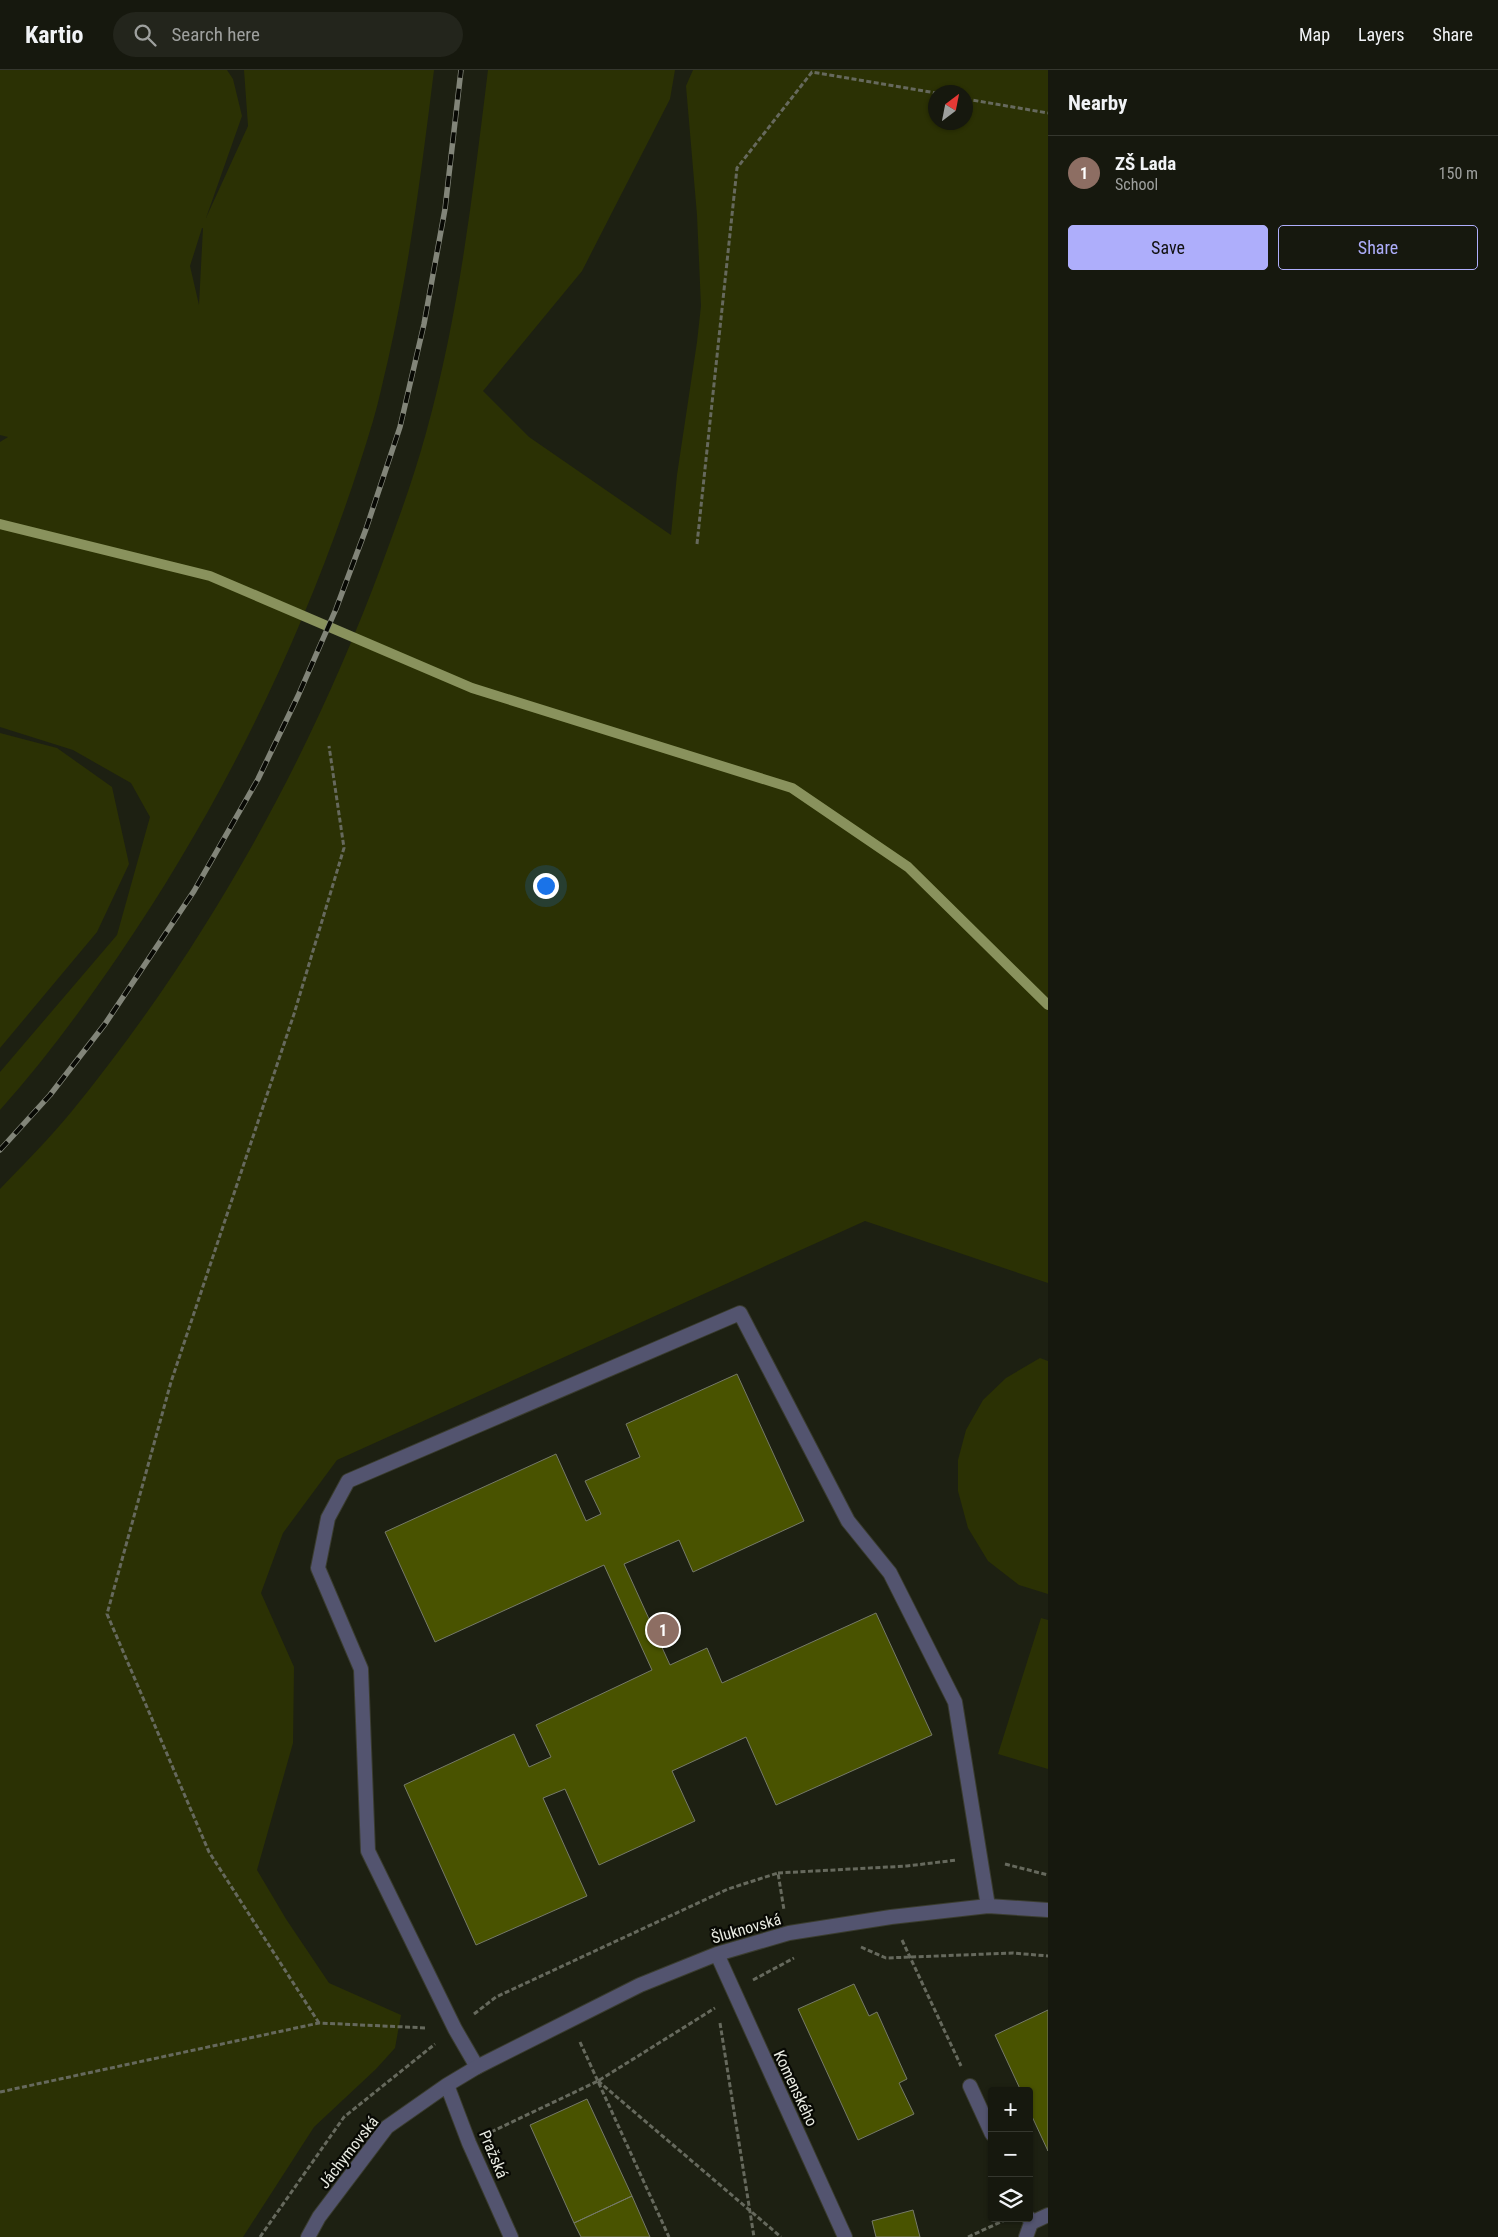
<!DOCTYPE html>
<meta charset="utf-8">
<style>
body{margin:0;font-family:"Roboto Condensed",sans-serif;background:#23251c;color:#f1f3f6}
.controls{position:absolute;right:15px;bottom:15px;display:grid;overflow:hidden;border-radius:5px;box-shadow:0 1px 4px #0004}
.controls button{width:45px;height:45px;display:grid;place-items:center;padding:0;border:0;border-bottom:1px solid #35372e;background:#16180e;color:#f1f3f6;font:25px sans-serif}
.compass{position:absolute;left:928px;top:15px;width:45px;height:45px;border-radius:50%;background:#16180e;box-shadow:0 1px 4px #0004;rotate:32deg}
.you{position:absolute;left:545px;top:815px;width:18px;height:18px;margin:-12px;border:4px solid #fff;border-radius:50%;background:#1a73e8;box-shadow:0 0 0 8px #1a73e833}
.badge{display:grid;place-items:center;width:32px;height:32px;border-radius:50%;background:#aeaefb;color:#fff;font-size:16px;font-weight:700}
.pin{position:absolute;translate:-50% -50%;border:2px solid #fff;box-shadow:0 1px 5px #0006}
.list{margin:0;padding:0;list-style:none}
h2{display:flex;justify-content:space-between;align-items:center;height:65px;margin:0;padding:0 20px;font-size:21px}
h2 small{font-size:16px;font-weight:400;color:#9ea09e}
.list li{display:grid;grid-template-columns:32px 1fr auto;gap:15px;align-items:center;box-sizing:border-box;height:75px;padding:0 20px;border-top:1px solid #35372e}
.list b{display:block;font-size:19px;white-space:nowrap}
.list p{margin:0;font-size:16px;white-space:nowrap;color:#9ea09e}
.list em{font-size:16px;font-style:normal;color:#9ea09e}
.actions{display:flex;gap:10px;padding:15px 20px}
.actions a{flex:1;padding:11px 0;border:1px solid #aeaefb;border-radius:5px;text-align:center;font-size:18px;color:#aeaefb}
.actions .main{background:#aeaefb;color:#111}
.icon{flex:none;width:28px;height:28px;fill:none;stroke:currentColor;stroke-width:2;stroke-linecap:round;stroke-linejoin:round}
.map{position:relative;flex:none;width:1048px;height:2167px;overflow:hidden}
header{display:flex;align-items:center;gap:30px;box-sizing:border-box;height:70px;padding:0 25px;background:#16180e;border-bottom:1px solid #35372e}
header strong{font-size:24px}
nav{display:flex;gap:28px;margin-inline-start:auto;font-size:18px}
.search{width:350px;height:45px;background:#23251c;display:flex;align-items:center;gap:12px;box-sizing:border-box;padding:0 18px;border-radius:28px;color:#9ea09e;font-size:19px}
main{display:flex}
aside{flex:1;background:#16180e}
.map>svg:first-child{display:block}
.green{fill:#2b3104;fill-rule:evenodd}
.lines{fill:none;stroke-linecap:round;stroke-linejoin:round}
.stream{stroke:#89925d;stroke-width:10}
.building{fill:#495300;stroke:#767a69}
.service-casing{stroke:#3a3c2f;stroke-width:16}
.minor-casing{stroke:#3a3c2f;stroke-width:16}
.path{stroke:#66695d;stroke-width:3;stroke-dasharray:5 2.5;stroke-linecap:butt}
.service{stroke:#53546f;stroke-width:14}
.minor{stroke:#53546f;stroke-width:14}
.rail-casing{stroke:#828579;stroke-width:5.5}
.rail{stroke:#080904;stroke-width:4;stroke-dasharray:11;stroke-linecap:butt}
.labels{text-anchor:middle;stroke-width:4.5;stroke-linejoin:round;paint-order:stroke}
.street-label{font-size:16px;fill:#e9ebe2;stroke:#080904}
</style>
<header>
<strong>Kartio</strong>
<div class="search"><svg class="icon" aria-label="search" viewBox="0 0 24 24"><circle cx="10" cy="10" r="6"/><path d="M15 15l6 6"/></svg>Search here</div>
<nav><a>Map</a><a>Layers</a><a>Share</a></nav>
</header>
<main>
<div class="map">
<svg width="1048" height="2167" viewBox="0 0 1048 2167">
<rect width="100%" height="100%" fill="#1d2012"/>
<path class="green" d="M 0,0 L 227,0 L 233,9 L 242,46 L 206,148 L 248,56 L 244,0 L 434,0 C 422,97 410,194 388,290 C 383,310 379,331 373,351 C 316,541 231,721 119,885 C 82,939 44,991 0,1040 L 0,1002 L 117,865 L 150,747 L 131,713 L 73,680 L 0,657 L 0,372 L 8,367 L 0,365 ZM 202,158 L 203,158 L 199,235 L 190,196 Z
M 488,0 L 675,0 L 670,29 L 582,201 L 483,321 L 529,367 L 671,465 L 677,405 L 697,272 L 701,236 L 697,145 L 686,16 L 693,0 L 1048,0 L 1048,1213 L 865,1151 L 337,1390 L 283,1463 L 261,1523 L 294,1597 L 293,1673 L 257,1800 L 286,1849 L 329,1913 L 401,1945 L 395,1978 L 376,1999 L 314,2057 L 243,2167 L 0,2167 L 0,1119 C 24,1094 50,1068 72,1041 C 205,878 309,691 382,494 C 398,451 414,407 426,363 C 459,245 473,122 488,0 ZM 936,22 L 966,22 L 966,52 L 936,52 Z
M 0,663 L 57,678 L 112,717 L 129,794 L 97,862 L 0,978 Z
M 1040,1288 L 1048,1291 L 1048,1524 L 1019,1515 L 988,1491 L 968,1458 L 958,1421 L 958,1390 L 966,1360 L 983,1330 L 1006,1308 Z
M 1041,1548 L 1048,1550 L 1048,1699 L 998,1684 Z"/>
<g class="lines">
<path class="stream" d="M 0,454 L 210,506 L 472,618 L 792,718 L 908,797 L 1048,935"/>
</g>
<path class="building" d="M 737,1304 L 804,1451 L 693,1502 L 679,1470 L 624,1494 L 670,1595 L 707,1578 L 722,1613 L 876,1543 L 932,1665 L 776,1735 L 746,1667 L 672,1701 L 695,1751 L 599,1795 L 565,1719 L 543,1728 L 587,1826 L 476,1875 L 404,1715 L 514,1664 L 529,1697 L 551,1687 L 536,1655 L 652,1600 L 604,1495 L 435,1572 L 385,1462 L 556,1384 L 586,1451 L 601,1444 L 585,1411 L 640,1387 L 626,1354 Z
M 854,1914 L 869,1946 L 877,1942 L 907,2009 L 899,2013 L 914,2044 L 858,2070 L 798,1939 Z
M 1048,1940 L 1048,2081 L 1029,2040 L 1029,2021 L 1021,2021 L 995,1965 Z
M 587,2029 L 632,2126 L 574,2153 L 530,2055 Z
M 632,2126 L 650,2167 L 581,2167 L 574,2153 Z
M 913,2140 L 920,2167 L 876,2167 L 872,2151 Z"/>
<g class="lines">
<g class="service-casing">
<path id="service" d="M 477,1997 L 455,1959 L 368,1781 L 361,1599 L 318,1498 L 328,1448 L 348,1411 L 740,1243 L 848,1451 L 890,1503 L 955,1632 L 988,1836
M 970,2016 L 992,2064
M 1026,2167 L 1031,2153 L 1029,2148"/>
</g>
<g class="minor-casing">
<path id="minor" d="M 717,1884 L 845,2167
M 447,2015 L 469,2073 L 511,2167
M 1031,2153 L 1048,2145
M 308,2167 L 319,2147 L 387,2057 L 447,2015 L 477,1997 L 640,1915 L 717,1884 L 789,1863 L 891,1847 L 988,1836 L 1048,1840"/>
</g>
<path class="path" d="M 966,29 L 1048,43
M 697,474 L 737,98 L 812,2 L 936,23
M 1005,1794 L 1048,1805
M 778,1803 L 907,1796 L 957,1790
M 902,1870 L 961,1996
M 861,1877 L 886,1888 L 1013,1883 L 1048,1886
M 753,1910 L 794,1888
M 474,1944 L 496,1927 L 728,1819 L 778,1803 L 784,1840
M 319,1953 L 209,1782 L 107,1544 L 171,1312 L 294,944 L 344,778 L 329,676
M 720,1953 L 754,2167
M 580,1972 L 669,2167
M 598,2011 L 781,2167
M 0,2022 L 319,1953 L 427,1958
M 491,2062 L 598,2011 L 715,1938
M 260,2167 L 344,2047 L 435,1974
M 968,2167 L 1005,2150"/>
<use href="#service" class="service"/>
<use href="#minor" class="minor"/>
<g class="rail-casing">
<path id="rail" d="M 0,1080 L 50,1025 L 105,954 L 194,821 L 258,709 L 298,626 L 336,539 L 366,459 L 400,357 L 424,254 L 445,139 L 461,0"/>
</g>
<use href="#rail" class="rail"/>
</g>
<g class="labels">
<g class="street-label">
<text transform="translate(746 1858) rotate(-16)" y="6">Šluknovská</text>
<text transform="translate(796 2018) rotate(65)" y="6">Komenského</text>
<text transform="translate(348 2082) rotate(-52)" y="6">Jáchymovská</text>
<text transform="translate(494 2084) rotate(67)" y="6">Pražská</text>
</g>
</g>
</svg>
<div class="controls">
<button>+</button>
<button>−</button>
<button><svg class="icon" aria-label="layers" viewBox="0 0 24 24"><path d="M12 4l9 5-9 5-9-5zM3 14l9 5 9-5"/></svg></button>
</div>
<svg class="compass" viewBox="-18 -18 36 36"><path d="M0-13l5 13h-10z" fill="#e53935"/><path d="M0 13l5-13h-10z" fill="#9ea09e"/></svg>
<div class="you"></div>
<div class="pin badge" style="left:663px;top:1560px;background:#8d6e63">1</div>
</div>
<aside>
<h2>Nearby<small></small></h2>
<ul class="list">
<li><span class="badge" style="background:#8d6e63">1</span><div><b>ZŠ Lada</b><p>School</p></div><em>150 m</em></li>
</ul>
<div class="actions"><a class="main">Save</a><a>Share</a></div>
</aside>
</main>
